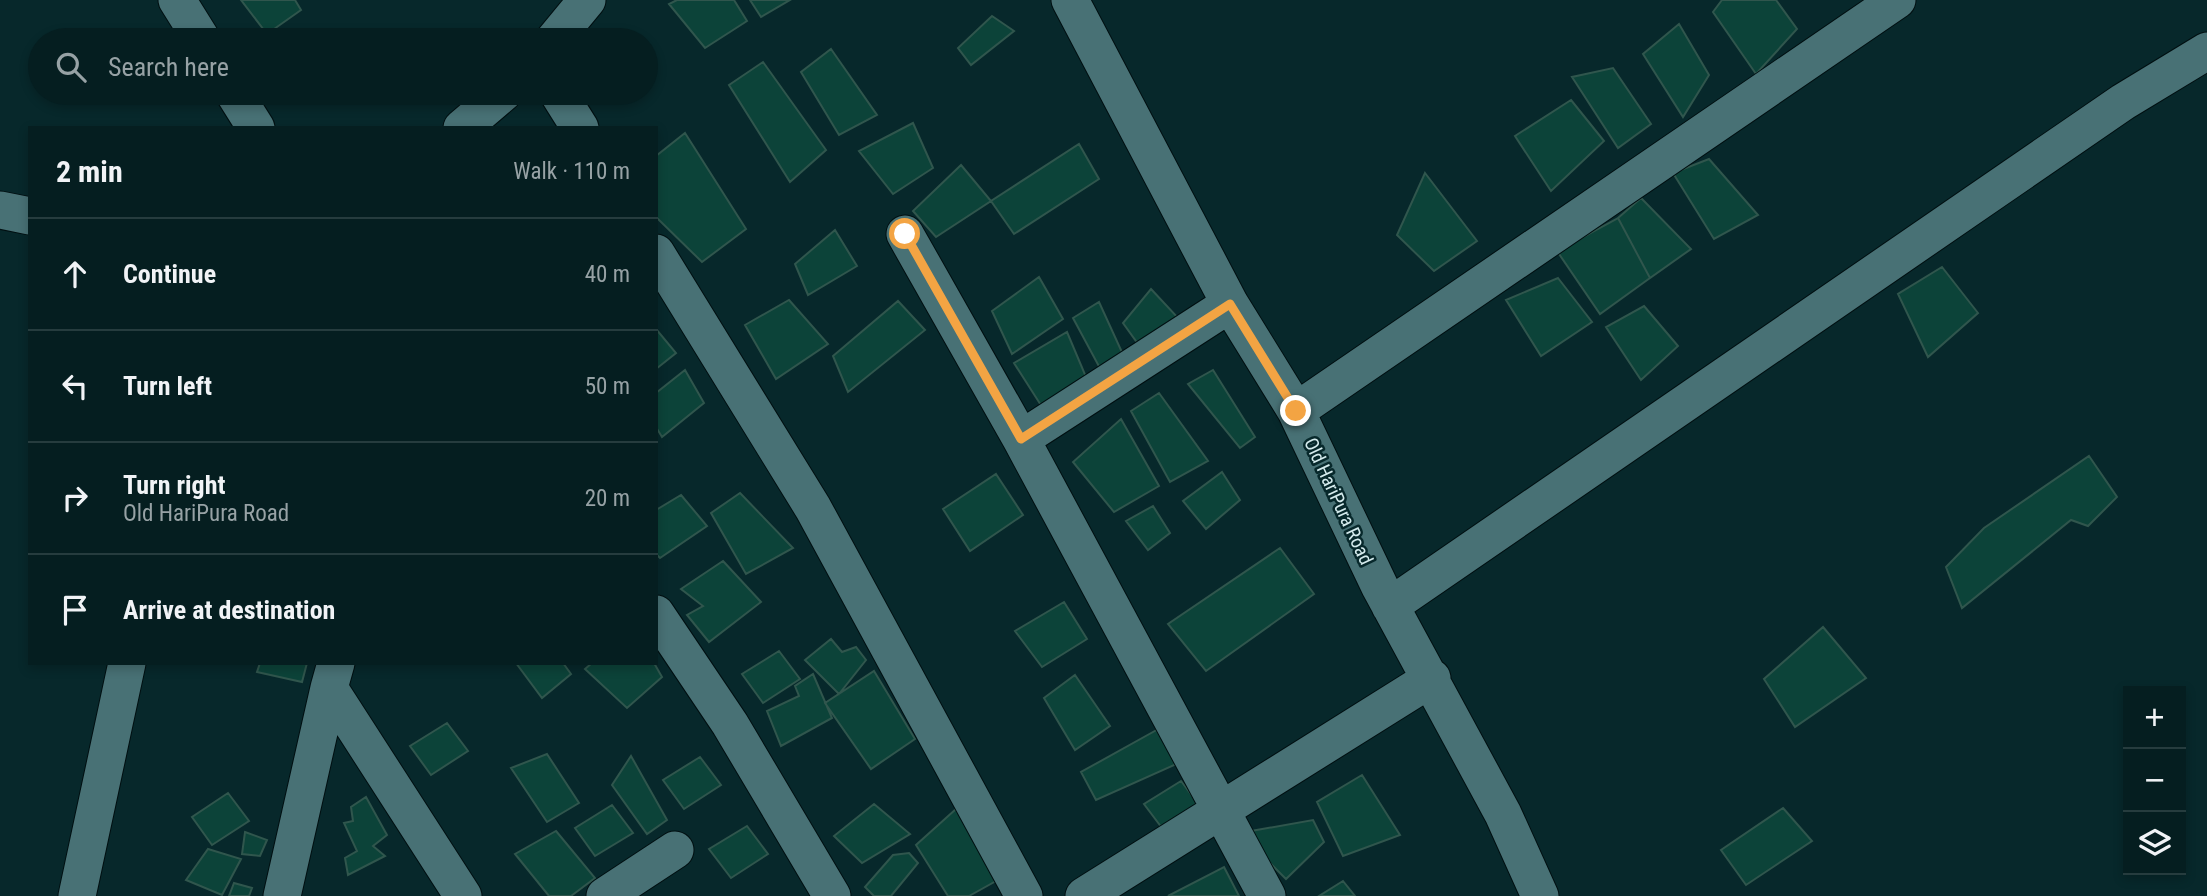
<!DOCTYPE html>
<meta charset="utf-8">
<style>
body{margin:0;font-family:"Roboto Condensed",sans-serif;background:#0e2729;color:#f1f3f6}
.controls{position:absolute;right:21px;bottom:21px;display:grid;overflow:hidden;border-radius:0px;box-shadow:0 4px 10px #0003}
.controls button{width:63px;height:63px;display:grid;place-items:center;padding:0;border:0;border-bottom:2px solid #263c3e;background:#051e20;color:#f1f3f6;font:35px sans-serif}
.stop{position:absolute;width:21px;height:21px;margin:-16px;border:5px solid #f3a443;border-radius:50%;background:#fff}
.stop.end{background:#f3a443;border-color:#fff;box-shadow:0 2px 7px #0008}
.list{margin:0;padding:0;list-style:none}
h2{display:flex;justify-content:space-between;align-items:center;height:91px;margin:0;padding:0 28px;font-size:30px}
h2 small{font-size:23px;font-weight:400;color:#97a2a5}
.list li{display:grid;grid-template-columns:46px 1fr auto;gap:21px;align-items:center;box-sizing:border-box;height:112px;padding:0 28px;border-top:2px solid #263c3e}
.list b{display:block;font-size:26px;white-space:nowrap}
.list p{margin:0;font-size:23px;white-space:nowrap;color:#97a2a5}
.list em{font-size:23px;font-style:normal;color:#97a2a5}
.icon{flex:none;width:38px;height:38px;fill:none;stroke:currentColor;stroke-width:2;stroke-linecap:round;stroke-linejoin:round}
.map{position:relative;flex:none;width:2207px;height:896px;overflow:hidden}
.search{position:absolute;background:#051e20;box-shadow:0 4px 10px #0003;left:28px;top:28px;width:630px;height:77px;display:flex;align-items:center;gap:18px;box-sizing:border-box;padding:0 24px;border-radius:38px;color:#97a2a5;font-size:26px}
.panel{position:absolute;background:#051e20;box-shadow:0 4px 10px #0003;left:28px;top:126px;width:630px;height:539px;border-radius:0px}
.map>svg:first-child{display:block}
.building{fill:#0c4339;stroke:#30564d;stroke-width:2}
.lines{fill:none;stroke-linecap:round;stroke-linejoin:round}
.minor-casing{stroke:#000f11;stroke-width:39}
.minor{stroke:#487175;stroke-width:37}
.route{stroke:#f3a443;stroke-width:9}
.labels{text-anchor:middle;stroke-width:5;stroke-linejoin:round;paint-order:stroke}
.street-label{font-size:19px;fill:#d5ebed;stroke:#07282b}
</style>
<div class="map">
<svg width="2207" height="896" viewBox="0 0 2207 896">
<rect width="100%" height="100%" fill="#07282b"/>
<path class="building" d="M 241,0 L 295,0 L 301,10 L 267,34 Z
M 677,0 L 734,0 L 747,21 L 705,48 L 669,4 Z
M 750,0 L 790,0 L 761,17 Z
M 1722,0 L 1776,0 L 1797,29 L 1756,74 L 1713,12 Z
M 992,16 L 1014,31 L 971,65 L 958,48 Z
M 1679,24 L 1709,75 L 1683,117 L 1643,54 Z
M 831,49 L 877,115 L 839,135 L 801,72 Z
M 763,62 L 826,150 L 790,182 L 729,85 Z
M 1613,68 L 1651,124 L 1618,148 L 1572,77 Z
M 1571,100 L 1604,141 L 1551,191 L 1515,136 Z
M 913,123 L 933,168 L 893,194 L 859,151 Z
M 685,133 L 746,229 L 702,262 L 656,217 L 656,156 Z
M 1079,144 L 1099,179 L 1014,234 L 991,201 Z
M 1709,159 L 1758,215 L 1714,239 L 1673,173 Z
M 961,165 L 991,201 L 936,237 L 913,211 Z
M 1425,173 L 1477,241 L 1434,271 L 1397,235 Z
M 1641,198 L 1691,249 L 1650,278 L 1618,218 Z
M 1618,218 L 1650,278 L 1600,314 L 1557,251 Z
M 835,230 L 857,266 L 808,295 L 795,264 Z
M 1942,267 L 1978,313 L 1928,357 L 1898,294 Z
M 1039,277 L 1063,319 L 1012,354 L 992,311 Z
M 1558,278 L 1592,322 L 1541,356 L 1506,300 Z
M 1151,289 L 1180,320 L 1141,348 L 1123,323 Z
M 789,300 L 828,344 L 776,379 L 745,325 Z
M 898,301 L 925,330 L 848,392 L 833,356 Z
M 1099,302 L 1126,361 L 1102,372 L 1073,318 Z
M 1644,306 L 1678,346 L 1641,380 L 1606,327 Z
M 656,329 L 676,353 L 656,369 Z
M 1067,332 L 1089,384 L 1044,410 L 1014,363 Z
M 685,370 L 704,403 L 662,437 L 656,427 L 656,393 Z
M 1213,370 L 1255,437 L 1240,448 L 1188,384 Z
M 1159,393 L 1208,461 L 1170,482 L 1131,411 Z
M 1121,419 L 1159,486 L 1114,512 L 1073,462 Z
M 2089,456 L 2117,497 L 2088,526 L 2071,520 L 1962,608 L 1946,567 L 1984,528 Z
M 1222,472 L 1240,500 L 1206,529 L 1183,501 Z
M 996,474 L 1023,515 L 970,551 L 943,509 Z
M 740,493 L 793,548 L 746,574 L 711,513 Z
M 681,495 L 707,526 L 660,558 L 656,554 L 656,510 Z
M 1153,506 L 1170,533 L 1148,550 L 1126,521 Z
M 1280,548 L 1314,594 L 1206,671 L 1168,624 Z
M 723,561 L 761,602 L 709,642 L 687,615 L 703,606 L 681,589 Z
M 1064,602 L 1087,639 L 1042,667 L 1015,631 Z
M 1823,627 L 1866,678 L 1795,727 L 1764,679 Z
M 831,639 L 842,652 L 856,647 L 866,660 L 839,694 L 805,660 Z
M 779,651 L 800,679 L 763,703 L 742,674 Z
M 260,663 L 307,663 L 302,682 L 257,672 Z
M 516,663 L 563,663 L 571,674 L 542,698 Z
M 592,663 L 654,663 L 662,677 L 627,708 L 585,669 Z
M 874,671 L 915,739 L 871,769 L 825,703 Z
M 813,674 L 832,718 L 781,746 L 767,711 L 799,696 L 795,686 Z
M 1075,675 L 1110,726 L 1075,750 L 1044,698 Z
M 1171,722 L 1192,757 L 1096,800 L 1081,772 Z
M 447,723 L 468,751 L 431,775 L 410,746 Z
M 547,754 L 579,803 L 547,822 L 511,768 Z
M 631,756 L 667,820 L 647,834 L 612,785 Z
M 700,757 L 721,785 L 684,809 L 663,780 Z
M 1362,775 L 1400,835 L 1343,856 L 1317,802 Z
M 1181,781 L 1202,809 L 1165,832 L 1144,804 Z
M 228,793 L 249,821 L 212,845 L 192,817 Z
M 366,797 L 387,835 L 373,846 L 385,856 L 348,875 L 345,858 L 357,851 L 344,823 L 353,821 L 351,807 Z
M 874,804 L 910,834 L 862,863 L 834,836 Z
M 612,805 L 633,833 L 595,856 L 575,828 Z
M 1783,808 L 1812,841 L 1746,885 L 1721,850 Z
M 956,809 L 1005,876 L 969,896 L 948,896 L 916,845 Z
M 1313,820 L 1324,842 L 1286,879 L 1240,833 Z
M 747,826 L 768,854 L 731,878 L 709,849 Z
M 556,831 L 595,878 L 571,896 L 549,896 L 515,854 Z
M 245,832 L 267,840 L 260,856 L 242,854 Z
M 208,849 L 241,859 L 222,895 L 186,880 Z
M 909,853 L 918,863 L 891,896 L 874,896 L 865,887 L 893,855 Z
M 1224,867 L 1239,896 L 1168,896 Z
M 1343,881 L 1355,896 L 1319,896 Z
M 234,883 L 252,888 L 249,896 L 229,896 Z"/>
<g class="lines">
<g class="minor-casing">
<path id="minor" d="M 177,0 L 202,40
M 1070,0 L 1230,304 L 1296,411 L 1380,587 L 1503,814 L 1540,896
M 554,40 L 587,0
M 234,93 L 256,128
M 558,93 L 580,128
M 462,128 L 503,93
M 0,210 L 30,216
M 905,234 L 1021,439 L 1267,896
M 656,253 L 813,508 L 1024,896
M 1296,411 L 1897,0
M 1021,439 L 1230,304
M 1390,606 L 2123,102 L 2207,51
M 656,614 L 730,724 L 832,896
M 336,663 L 329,688 L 463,896
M 77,896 L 127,663
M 282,896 L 329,688
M 605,896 L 675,850
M 1084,896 L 1432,678"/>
</g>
<use href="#minor" class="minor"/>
</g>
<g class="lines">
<path class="route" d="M 905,234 L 1021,439 L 1230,304 L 1296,411"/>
</g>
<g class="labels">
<g class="street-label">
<text transform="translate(1339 501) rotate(65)" y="7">Old HariPura Road</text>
</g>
</g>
</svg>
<div class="controls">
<button>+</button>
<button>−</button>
<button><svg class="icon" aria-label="layers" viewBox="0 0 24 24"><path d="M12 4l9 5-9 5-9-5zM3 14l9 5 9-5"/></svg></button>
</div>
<div class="stop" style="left:905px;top:234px"></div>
<div class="stop end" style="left:1296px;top:411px"></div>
<div class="search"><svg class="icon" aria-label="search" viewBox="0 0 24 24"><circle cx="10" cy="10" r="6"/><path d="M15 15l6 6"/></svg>Search here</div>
<section class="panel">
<h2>2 min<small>Walk · 110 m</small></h2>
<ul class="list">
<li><svg class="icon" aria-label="ahead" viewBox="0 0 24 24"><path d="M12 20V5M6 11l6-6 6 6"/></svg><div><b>Continue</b></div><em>40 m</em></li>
<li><svg class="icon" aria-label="left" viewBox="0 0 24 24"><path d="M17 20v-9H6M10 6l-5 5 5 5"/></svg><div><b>Turn left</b></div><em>50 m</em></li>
<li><svg class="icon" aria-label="right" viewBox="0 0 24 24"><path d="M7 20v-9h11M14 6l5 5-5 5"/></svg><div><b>Turn right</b><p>Old HariPura Road</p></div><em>20 m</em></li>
<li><svg class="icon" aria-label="arrive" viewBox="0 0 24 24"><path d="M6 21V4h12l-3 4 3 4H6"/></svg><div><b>Arrive at destination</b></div></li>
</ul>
</section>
</div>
